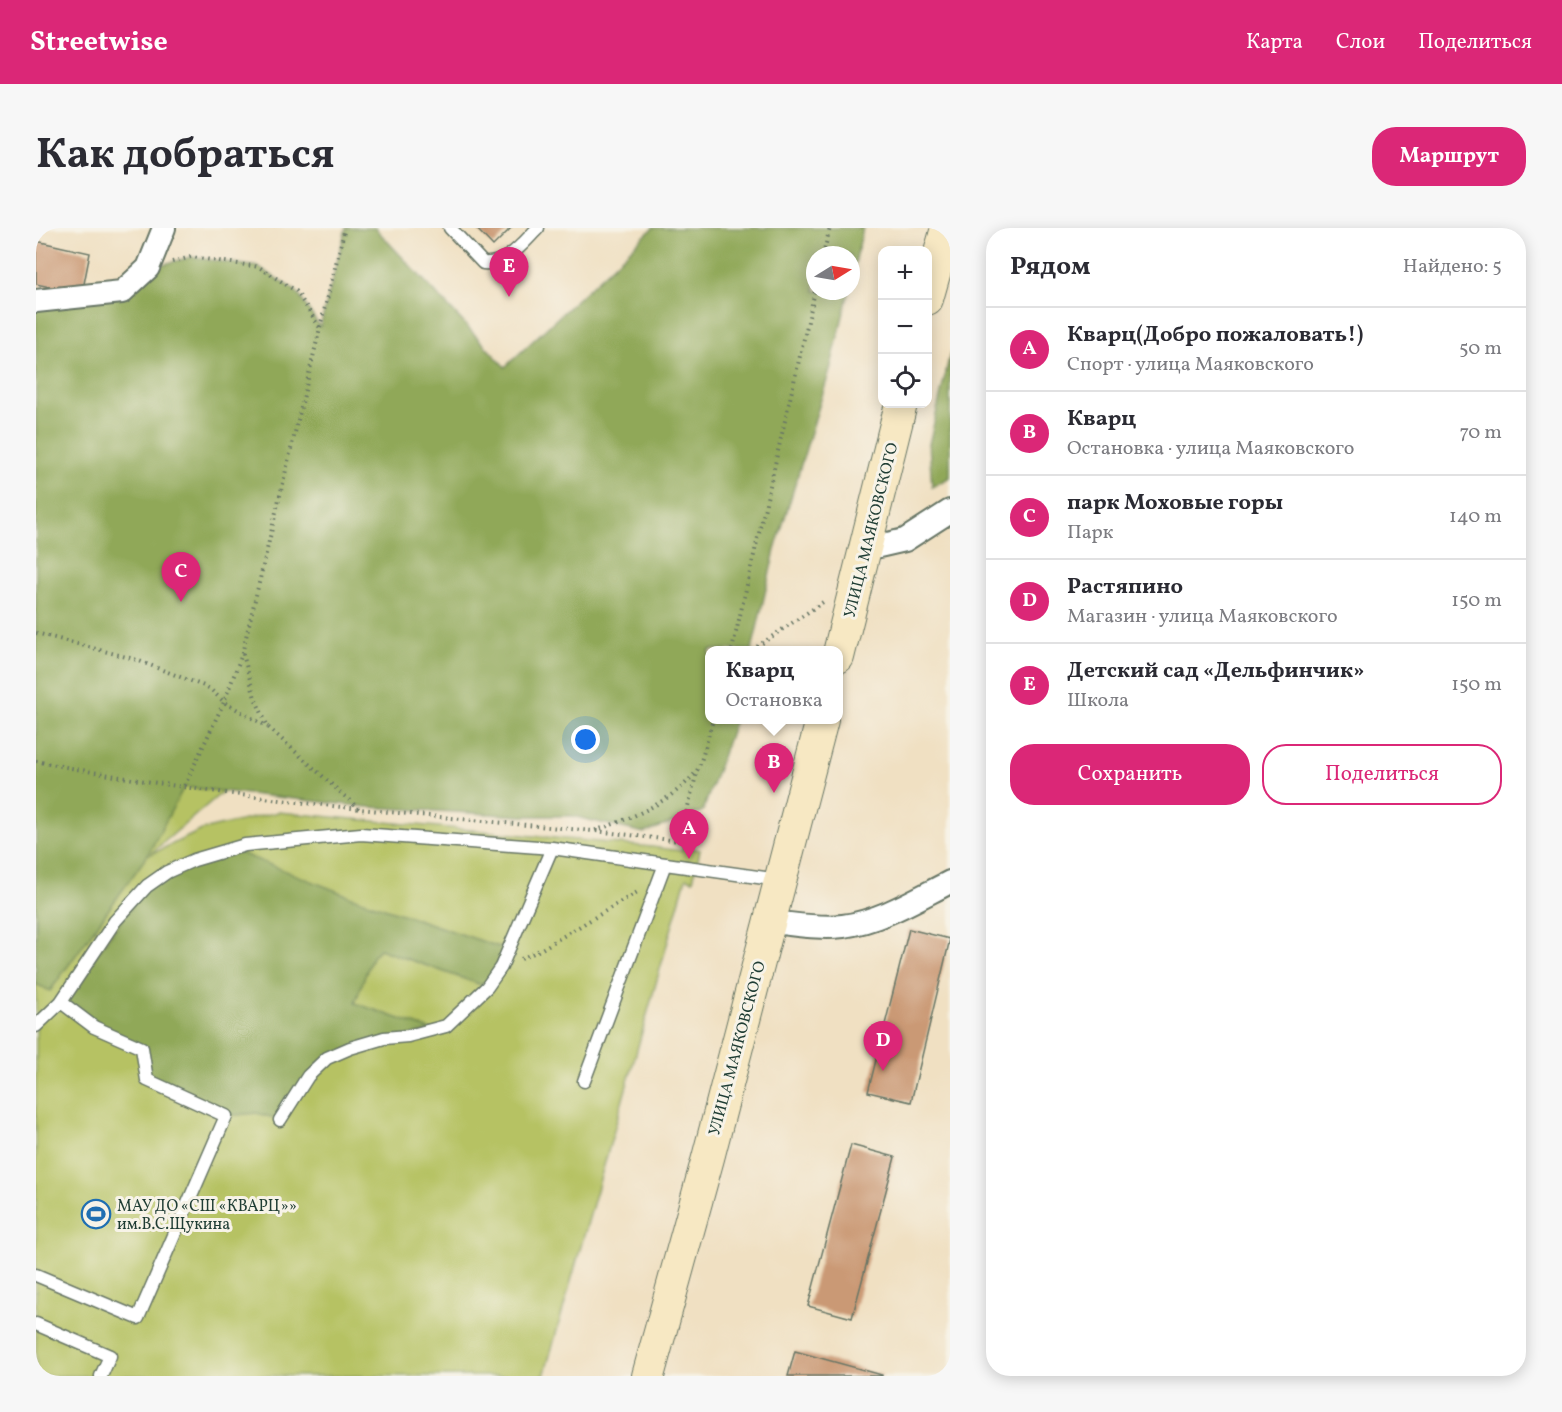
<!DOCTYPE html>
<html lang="ru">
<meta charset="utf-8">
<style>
body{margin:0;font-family:Vollkorn,serif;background:#f7f7f7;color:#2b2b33}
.controls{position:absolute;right:18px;top:18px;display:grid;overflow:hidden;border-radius:12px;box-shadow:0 3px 15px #0003}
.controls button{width:54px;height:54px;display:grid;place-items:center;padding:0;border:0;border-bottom:2px solid #e1e1e2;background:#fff;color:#2b2b33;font:30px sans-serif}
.compass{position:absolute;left:770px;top:18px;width:54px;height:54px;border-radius:50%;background:#fff;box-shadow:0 3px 15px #0003;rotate:79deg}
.you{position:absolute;left:550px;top:512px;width:21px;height:21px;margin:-15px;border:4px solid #fff;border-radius:50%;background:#1a73e8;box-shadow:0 0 0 9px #1a73e833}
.badge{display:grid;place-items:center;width:39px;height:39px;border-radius:50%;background:#db2777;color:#fff;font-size:20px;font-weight:700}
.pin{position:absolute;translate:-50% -50px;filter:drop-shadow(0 2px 3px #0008)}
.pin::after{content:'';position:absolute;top:32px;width:21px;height:18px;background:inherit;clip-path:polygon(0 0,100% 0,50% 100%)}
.popup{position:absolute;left:669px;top:418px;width:138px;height:78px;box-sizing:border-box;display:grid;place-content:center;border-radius:12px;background:#fff;filter:drop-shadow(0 2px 4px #0005);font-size:20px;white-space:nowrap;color:#7c7c81}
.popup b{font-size:22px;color:#2b2b33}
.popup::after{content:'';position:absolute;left:50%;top:100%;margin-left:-12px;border:12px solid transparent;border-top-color:#fff}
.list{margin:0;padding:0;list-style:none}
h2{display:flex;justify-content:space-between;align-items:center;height:78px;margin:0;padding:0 24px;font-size:26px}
h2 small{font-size:20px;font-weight:400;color:#7c7c81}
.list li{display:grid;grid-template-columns:39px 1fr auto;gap:18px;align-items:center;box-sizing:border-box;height:84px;padding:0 24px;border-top:2px solid #e1e1e2}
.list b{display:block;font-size:22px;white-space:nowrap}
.list p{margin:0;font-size:20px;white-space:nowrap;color:#7c7c81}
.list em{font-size:20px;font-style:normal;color:#7c7c81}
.actions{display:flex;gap:12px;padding:18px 24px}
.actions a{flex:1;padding:14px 0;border:2px solid #db2777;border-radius:24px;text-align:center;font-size:21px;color:#db2777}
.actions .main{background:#db2777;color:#fff}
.icon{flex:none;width:33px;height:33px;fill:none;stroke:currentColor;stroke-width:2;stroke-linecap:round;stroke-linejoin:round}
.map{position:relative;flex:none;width:914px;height:1148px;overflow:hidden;border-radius:24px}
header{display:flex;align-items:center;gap:36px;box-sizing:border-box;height:84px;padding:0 30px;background:#db2777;color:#fff}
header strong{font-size:28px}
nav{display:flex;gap:33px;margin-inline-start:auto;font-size:21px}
.intro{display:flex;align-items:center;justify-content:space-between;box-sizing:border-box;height:144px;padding:0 36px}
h1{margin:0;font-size:42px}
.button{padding:15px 27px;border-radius:24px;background:#db2777;color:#fff;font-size:21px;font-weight:700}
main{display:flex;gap:36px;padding:0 36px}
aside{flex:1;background:#fff;border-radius:24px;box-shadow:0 3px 15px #0003}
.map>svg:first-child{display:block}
.green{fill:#b6c263;stroke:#6a804c;stroke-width:1.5}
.forest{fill:#90a859;stroke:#587246;stroke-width:1.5}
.building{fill:#ca9974}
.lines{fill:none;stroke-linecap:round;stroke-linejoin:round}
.lane-casing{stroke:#687666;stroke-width:15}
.street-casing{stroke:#687666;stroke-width:26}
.secondary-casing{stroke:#687666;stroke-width:34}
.path{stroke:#687666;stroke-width:4;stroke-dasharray:1.5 4.5;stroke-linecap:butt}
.lane{stroke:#fff;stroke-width:12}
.street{stroke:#fff;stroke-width:22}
.secondary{stroke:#f7e8c3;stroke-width:32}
.labels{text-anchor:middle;stroke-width:6;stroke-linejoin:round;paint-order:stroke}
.street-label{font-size:16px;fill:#1f3d34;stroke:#f7f3e8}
.poi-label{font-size:16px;fill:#1f3d34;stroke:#f7f3e8;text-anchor:start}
</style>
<header>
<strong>Streetwise</strong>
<nav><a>Карта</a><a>Слои</a><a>Поделиться</a></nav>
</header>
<div class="intro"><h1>Как добраться</h1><a class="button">Маршрут</a></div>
<main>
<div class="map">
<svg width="914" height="1148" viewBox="0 0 914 1148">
<rect width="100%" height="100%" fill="#f7f3e8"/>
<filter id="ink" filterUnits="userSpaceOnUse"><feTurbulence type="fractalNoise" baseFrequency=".0167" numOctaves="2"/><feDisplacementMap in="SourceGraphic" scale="12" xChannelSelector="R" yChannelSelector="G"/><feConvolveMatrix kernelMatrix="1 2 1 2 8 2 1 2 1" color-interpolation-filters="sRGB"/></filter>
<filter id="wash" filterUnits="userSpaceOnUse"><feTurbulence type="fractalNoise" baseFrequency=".008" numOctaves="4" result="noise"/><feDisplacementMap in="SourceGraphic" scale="24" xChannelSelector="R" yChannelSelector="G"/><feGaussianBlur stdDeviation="1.35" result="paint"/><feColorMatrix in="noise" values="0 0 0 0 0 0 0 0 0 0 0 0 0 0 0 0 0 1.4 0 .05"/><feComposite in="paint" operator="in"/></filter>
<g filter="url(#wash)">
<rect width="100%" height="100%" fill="#f0e0c2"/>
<path class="green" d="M 0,141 L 283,481 L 113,627 L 166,602 L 242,584 L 616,619 L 646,623 L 647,618 L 664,622 L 657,652 L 650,650 L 508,1148 L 0,1148 Z"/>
<path class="forest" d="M 310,0 L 339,0 L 469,139 L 617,0 L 827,0 L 815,53 L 815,27 L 779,27 L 779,63 L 813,63 L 794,142 L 739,322 L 716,422 L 674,422 L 674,492 L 699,492 L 667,583 L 608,605 L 536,588 L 487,588 L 332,579 L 148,559 L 111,628 L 14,763 L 0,756 L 0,73 L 86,64 L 112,40 L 155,29 L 223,39 L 260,63 L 284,99 Z
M 914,126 L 914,249 L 896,259 L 893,216 Z
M 194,621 L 316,669 L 472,722 L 451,759 L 343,721 L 336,729 L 319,775 L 395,802 L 292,830 L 244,892 L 221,885 L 190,888 L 111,852 L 106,820 L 25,774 L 111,658 Z"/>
<g id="blocks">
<path class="building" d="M 440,0 L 475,0 L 457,18 Z
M 0,13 L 54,25 L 46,66 L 0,56 Z
M 873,701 L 914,711 L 875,874 L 832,864 Z
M 815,917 L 859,929 L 816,1090 L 772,1078 Z
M 759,1123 L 846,1147 L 846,1148 L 752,1148 Z"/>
</g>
</g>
<g filter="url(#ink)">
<use href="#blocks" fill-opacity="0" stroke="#687666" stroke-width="1.5"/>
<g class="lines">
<g class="lane-casing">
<path id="lane" d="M 414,0 L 447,35 C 471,37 486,16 502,0
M 0,798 L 25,774 L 79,693 L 111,658 L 131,644 L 158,632 L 209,617 L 325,606 L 516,620 L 743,652
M 548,853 L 629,636
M 244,892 L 272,848 L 291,830 L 314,820 L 348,810 L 372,808 L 410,798 L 451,759 L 465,739 L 516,620
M 0,1047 L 102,1090 L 190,888 L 111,852 L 106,820 L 58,799 L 25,774
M 0,1096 L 74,1128 L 65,1148"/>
</g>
<g class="street-casing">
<path id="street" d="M 0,73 L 86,64 L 112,40 L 128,0
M 830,321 L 869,312 L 914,283
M 734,694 C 758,696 783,701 807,698 C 845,693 880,671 914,654"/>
</g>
<g class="secondary-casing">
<path id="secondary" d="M 891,71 L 911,0
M 802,429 L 865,176
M 612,1148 L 672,930 L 786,492"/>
</g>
<path class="path" d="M 787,27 L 794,0
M 136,34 L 155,29 L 223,39 L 260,63 L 284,100 L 206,426 L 188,474 L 148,559
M 284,99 L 309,0
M 0,405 L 98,431 L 173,460 L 188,474 L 232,499
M 696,422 L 779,63
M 716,422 L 790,372
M 207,426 L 219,470 L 232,499 L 323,581
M 0,533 C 183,571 371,586 557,603 C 592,592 636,574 660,544 C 666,536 673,503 677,492
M 560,603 L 643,613 L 661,544
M 485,731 L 504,722 L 603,663"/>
<use href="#lane" class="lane"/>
<use href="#street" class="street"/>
<use href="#secondary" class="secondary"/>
</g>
</g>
<defs>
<g id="stadium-ring" transform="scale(1.5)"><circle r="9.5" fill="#f7f3e8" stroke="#1f6fb2" stroke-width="1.5"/><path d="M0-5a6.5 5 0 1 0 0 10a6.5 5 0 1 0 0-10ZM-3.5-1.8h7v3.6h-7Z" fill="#1f6fb2"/></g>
</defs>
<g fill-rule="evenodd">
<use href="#stadium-ring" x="60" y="986"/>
</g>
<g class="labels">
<g class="street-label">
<text transform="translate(834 302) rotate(-76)" y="6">УЛИЦА МАЯКОВСКОГО</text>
<text transform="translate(700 820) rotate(-75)" y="6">УЛИЦА МАЯКОВСКОГО</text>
</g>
<g class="poi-label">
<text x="81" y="983">МАУ ДО «СШ «КВАРЦ»»<tspan x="81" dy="18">им.В.С.Щукина</tspan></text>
</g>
</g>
</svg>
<div class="controls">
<button>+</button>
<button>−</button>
<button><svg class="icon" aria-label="locate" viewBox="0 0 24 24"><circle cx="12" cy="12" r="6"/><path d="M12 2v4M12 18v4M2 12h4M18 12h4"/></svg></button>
</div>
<svg class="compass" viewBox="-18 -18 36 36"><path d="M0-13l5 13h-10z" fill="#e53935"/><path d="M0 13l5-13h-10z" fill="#7c7c81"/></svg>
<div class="you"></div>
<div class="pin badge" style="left:653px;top:631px">A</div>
<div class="pin badge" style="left:738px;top:565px">B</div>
<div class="popup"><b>Кварц</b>Остановка</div>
<div class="pin badge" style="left:145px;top:374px">C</div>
<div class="pin badge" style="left:847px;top:843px">D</div>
<div class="pin badge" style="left:473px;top:69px">E</div>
</div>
<aside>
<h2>Рядом<small>Найдено: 5</small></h2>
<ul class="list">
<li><span class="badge">A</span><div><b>Кварц(Добро пожаловать!)</b><p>Спорт · улица Маяковского</p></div><em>50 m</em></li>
<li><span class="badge">B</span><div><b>Кварц</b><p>Остановка · улица Маяковского</p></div><em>70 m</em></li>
<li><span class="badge">C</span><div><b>парк Моховые горы</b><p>Парк</p></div><em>140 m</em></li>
<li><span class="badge">D</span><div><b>Растяпино</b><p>Магазин · улица Маяковского</p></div><em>150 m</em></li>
<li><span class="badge">E</span><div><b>Детский сад «Дельфинчик»</b><p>Школа</p></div><em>150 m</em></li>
</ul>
<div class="actions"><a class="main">Сохранить</a><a>Поделиться</a></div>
</aside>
</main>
